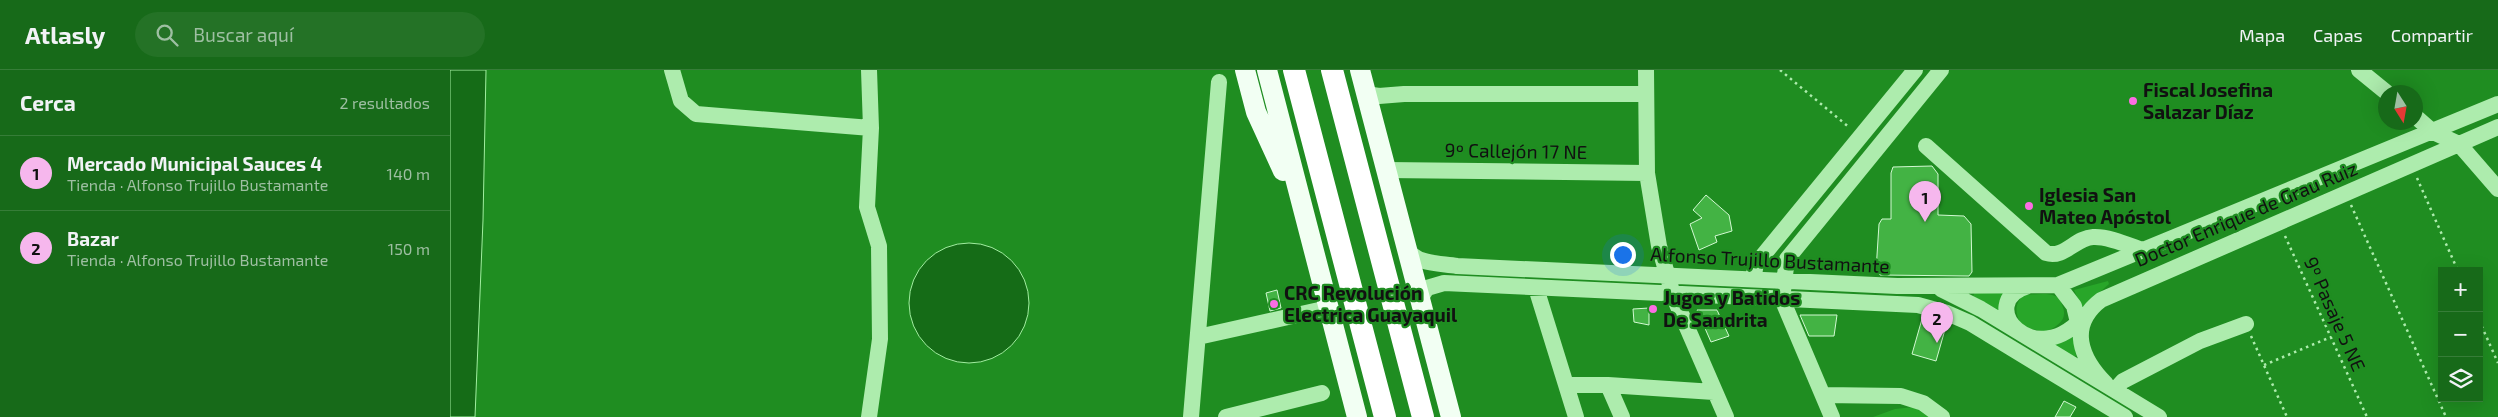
<!DOCTYPE html>
<html lang="es">
<meta charset="utf-8">
<style>
body{margin:0;font-family:"Exo 2",sans-serif;background:#247226;color:#f1f3f6}
.controls{position:absolute;right:15px;bottom:15px;display:grid;overflow:hidden;border-radius:0px;box-shadow:0 5px 20px #0002}
.controls button{width:45px;height:45px;display:grid;place-items:center;padding:0;border:0;border-bottom:1px solid #367d38;background:#176a19;color:#f1f3f6;font:25px sans-serif}
.compass{position:absolute;left:1928px;top:15px;width:45px;height:45px;border-radius:50%;background:#176a19;box-shadow:0 5px 20px #0002;rotate:169deg}
.you{position:absolute;left:1172px;top:184px;width:18px;height:18px;margin:-12px;border:4px solid #fff;border-radius:50%;background:#1a73e8;box-shadow:0 0 0 8px #1a73e833}
.badge{display:grid;place-items:center;width:32px;height:32px;border-radius:50%;background:#f6b7ed;color:#111;font-size:16px;font-weight:700}
.pin{position:absolute;translate:-50% -41px;filter:drop-shadow(0 1px 2px #0008)}
.pin::after{content:'';position:absolute;top:26px;width:18px;height:15px;background:inherit;clip-path:polygon(0 0,100% 0,50% 100%)}
.list{margin:0;padding:0;list-style:none}
h2{display:flex;justify-content:space-between;align-items:center;height:65px;margin:0;padding:0 20px;font-size:21px}
h2 small{font-size:16px;font-weight:400;color:#9ebfa2}
.list li{display:grid;grid-template-columns:32px 1fr auto;gap:15px;align-items:center;box-sizing:border-box;height:75px;padding:0 20px;border-top:1px solid #367d38}
.list b{display:block;font-size:19px;white-space:nowrap}
.list p{margin:0;font-size:16px;white-space:nowrap;color:#9ebfa2}
.list em{font-size:16px;font-style:normal;color:#9ebfa2}
.icon{flex:none;width:28px;height:28px;fill:none;stroke:currentColor;stroke-width:2;stroke-linecap:round;stroke-linejoin:round}
.map{position:relative;flex:none;width:2048px;height:347px;overflow:hidden}
header{display:flex;align-items:center;gap:30px;box-sizing:border-box;height:70px;padding:0 25px;background:#176a19;border-bottom:1px solid #367d38}
header strong{font-size:24px}
nav{display:flex;gap:28px;margin-inline-start:auto;font-size:18px}
.search{width:350px;height:45px;background:#247226;display:flex;align-items:center;gap:12px;box-sizing:border-box;padding:0 18px;border-radius:28px;color:#9ebfa2;font-size:19px}
main{display:flex}
aside{flex:1;background:#176a19}
.map>svg:first-child{display:block}
.green{fill:#28a629}
.water{fill:#156c17;stroke:#a1eea0}
.building{fill:#43b344;stroke:#d2f9d2}
.lines{fill:none;stroke-linecap:round;stroke-linejoin:round}
.path{stroke:#adecad;stroke-width:2.5;stroke-dasharray:2.5 4;stroke-linecap:butt}
.minor{stroke:#adecad;stroke-width:16}
.major{stroke:#f2fff3;stroke-width:20}
.highway{stroke:#fff;stroke-width:22}
.poi-dot{fill:#fb6de3;stroke:#1f8d21;stroke-width:2}
.labels{text-anchor:middle;stroke-width:4.5;stroke-linejoin:round;paint-order:stroke}
.poi-label{font-size:19px;font-weight:bold;fill:#111;stroke:#1f8d21;text-anchor:start}
.street-label{font-size:19px;fill:#111;stroke:#1f8d21}
</style>
<header>
<strong>Atlasly</strong>
<div class="search"><svg class="icon" aria-label="search" viewBox="0 0 24 24"><circle cx="10" cy="10" r="6"/><path d="M15 15l6 6"/></svg>Buscar aquí</div>
<nav><a>Mapa</a><a>Capas</a><a>Compartir</a></nav>
</header>
<main>
<aside>
<h2>Cerca<small>2 resultados</small></h2>
<ul class="list">
<li><span class="badge">1</span><div><b>Mercado Municipal Sauces 4</b><p>Tienda · Alfonso Trujillo Bustamante</p></div><em>140 m</em></li>
<li><span class="badge">2</span><div><b>Bazar</b><p>Tienda · Alfonso Trujillo Bustamante</p></div><em>150 m</em></li>
</ul>
</aside>
<div class="map">
<svg width="2048" height="347" viewBox="0 0 2048 347">
<rect width="100%" height="100%" fill="#1f8d21"/>
<path class="green" d="M 1658,211 L 1659,214 L 1632,238 L 1624,220 Z
M 1525,222 L 1556,222 L 1551,244 L 1523,226 Z
M 1573,225 C 1582,225 1597,222 1605,226 C 1610,227 1611,231 1612,235 C 1619,250 1607,256 1596,262 L 1572,257 C 1566,244 1563,237 1573,225 Z
M 1624,263 L 1626,286 L 1623,287 L 1603,273 Z
M 1464,337 L 1479,347 L 1423,347 L 1445,339 Z"/>
<path class="water" d="M 0,0 L 36,0 L 33,150 L 25,347 L 0,347 Z
M459 233a60 60 0 1 1 120 0a60 60 0 1 1-120 0Z"/>
<path class="building" d="M 1482,96 L 1488,104 L 1488,145 L 1514,146 L 1521,154 L 1522,202 L 1519,206 L 1430,205 L 1426,201 L 1429,154 L 1432,149 L 1441,149 L 1441,103 L 1443,97 Z
M 1256,125 L 1279,145 L 1282,161 L 1265,166 L 1267,172 L 1249,180 L 1240,154 L 1252,148 L 1243,140 Z
M 827,220 L 831,238 L 820,241 L 816,223 Z
M 1199,238 L 1199,255 L 1184,252 L 1183,239 Z
M 1247,240 L 1267,240 L 1279,266 L 1261,272 Z
M 1350,245 L 1387,245 L 1384,266 L 1359,266 Z
M 1472,249 L 1496,256 L 1486,291 L 1462,284 Z
M 1614,331 L 1626,337 L 1620,347 L 1605,347 Z"/>
<g class="lines">
<path class="path" d="M 1330,0 L 1400,58
M 1967,108 L 2008,201
M 1901,135 L 1996,347
M 1835,166 L 1917,347
M 2029,250 L 2048,293
M 1801,266 L 1837,347
M 1814,295 L 1881,267"/>
<path class="minor" d="M 222,0 L 231,31 L 246,44 L 421,58
M 1196,0 L 1197,103 L 1209,176 L 1223,225 L 1276,347
M 1909,0 L 1936,22
M 916,24 L 929,26 L 954,24 L 1196,24
M 1966,47 L 1983,62 L 2009,74 L 2048,119
M 1476,76 L 1596,183 C 1614,189 1625,168 1643,167 C 1658,166 1678,175 1692,180
M 936,100 L 1197,103
M 956,178 C 967,195 989,193 1007,196 L 1447,216 L 1608,215 L 2048,34
M 1303,209 L 1306,194 L 1465,0
M 1608,215 L 1624,236 L 1630,261
M 1578,216 C 1523,232 1584,307 1636,244
M 1086,218 L 1126,347
M 1491,219 L 1531,239 L 1709,347
M 970,229 L 977,218 L 994,213 L 1468,235 L 1497,243 L 1520,253 L 1675,347
M 748,267 L 878,238
M 1656,314 C 1631,289 1617,256 1651,230 L 2048,57
M 1117,315 L 1158,315 L 1264,322
M 1158,315 L 1172,347
M 1665,320 L 1673,311 L 1750,271 L 1796,254
M 1373,325 L 1451,326 L 1473,333 L 1492,347
M 419,347 L 430,269 L 429,176 L 417,137 L 421,58 L 419,0
M 741,347 L 769,12
M 776,347 L 872,323
M 1382,347 L 1332,229 L 1337,189 L 1491,0"/>
<path class="major" d="M 795,0 L 806,42 L 833,101
M 817,0 L 907,347
M 910,0 L 1001,347"/>
<path class="highway" d="M 844,0 L 935,347
M 882,0 L 973,347"/>
</g>
<g class="poi-dot">
<circle cx="1683" cy="31" r="5"/>
<circle cx="1579" cy="136" r="5"/>
<circle cx="824" cy="234" r="5"/>
<circle cx="1203" cy="239" r="5"/>
</g>
<g class="labels">
<g class="poi-label">
<text x="1693" y="27">Fiscal Josefina<tspan x="1693" dy="22">Salazar Díaz</tspan></text>
<text x="1589" y="132">Iglesia San<tspan x="1589" dy="22">Mateo Apóstol</tspan></text>
<text x="834" y="230">CRC Revolución<tspan x="834" dy="22">Electrica Guayaquil</tspan></text>
<text x="1213" y="235">Jugos y Batidos<tspan x="1213" dy="22">De Sandrita</tspan></text>
</g>
<g class="street-label">
<text transform="translate(1066 81) rotate(1)" y="7">9º Callejón 17 NE</text>
<text transform="translate(1796 144) rotate(-23)" y="7">Doctor Enrique de Grau Ruiz</text>
<text transform="translate(1320 190) rotate(3)" y="7">Alfonso Trujillo Bustamante</text>
<text transform="translate(1885 244) rotate(66)" y="7">9º Pasaje 5 NE</text>
</g>
</g>
</svg>
<div class="controls">
<button>+</button>
<button>−</button>
<button><svg class="icon" aria-label="layers" viewBox="0 0 24 24"><path d="M12 4l9 5-9 5-9-5zM3 14l9 5 9-5"/></svg></button>
</div>
<svg class="compass" viewBox="-18 -18 36 36"><path d="M0-13l5 13h-10z" fill="#e53935"/><path d="M0 13l5-13h-10z" fill="#9ebfa2"/></svg>
<div class="you"></div>
<div class="pin badge" style="left:1475px;top:152px">1</div>
<div class="pin badge" style="left:1487px;top:273px">2</div>
</div>
</main>
